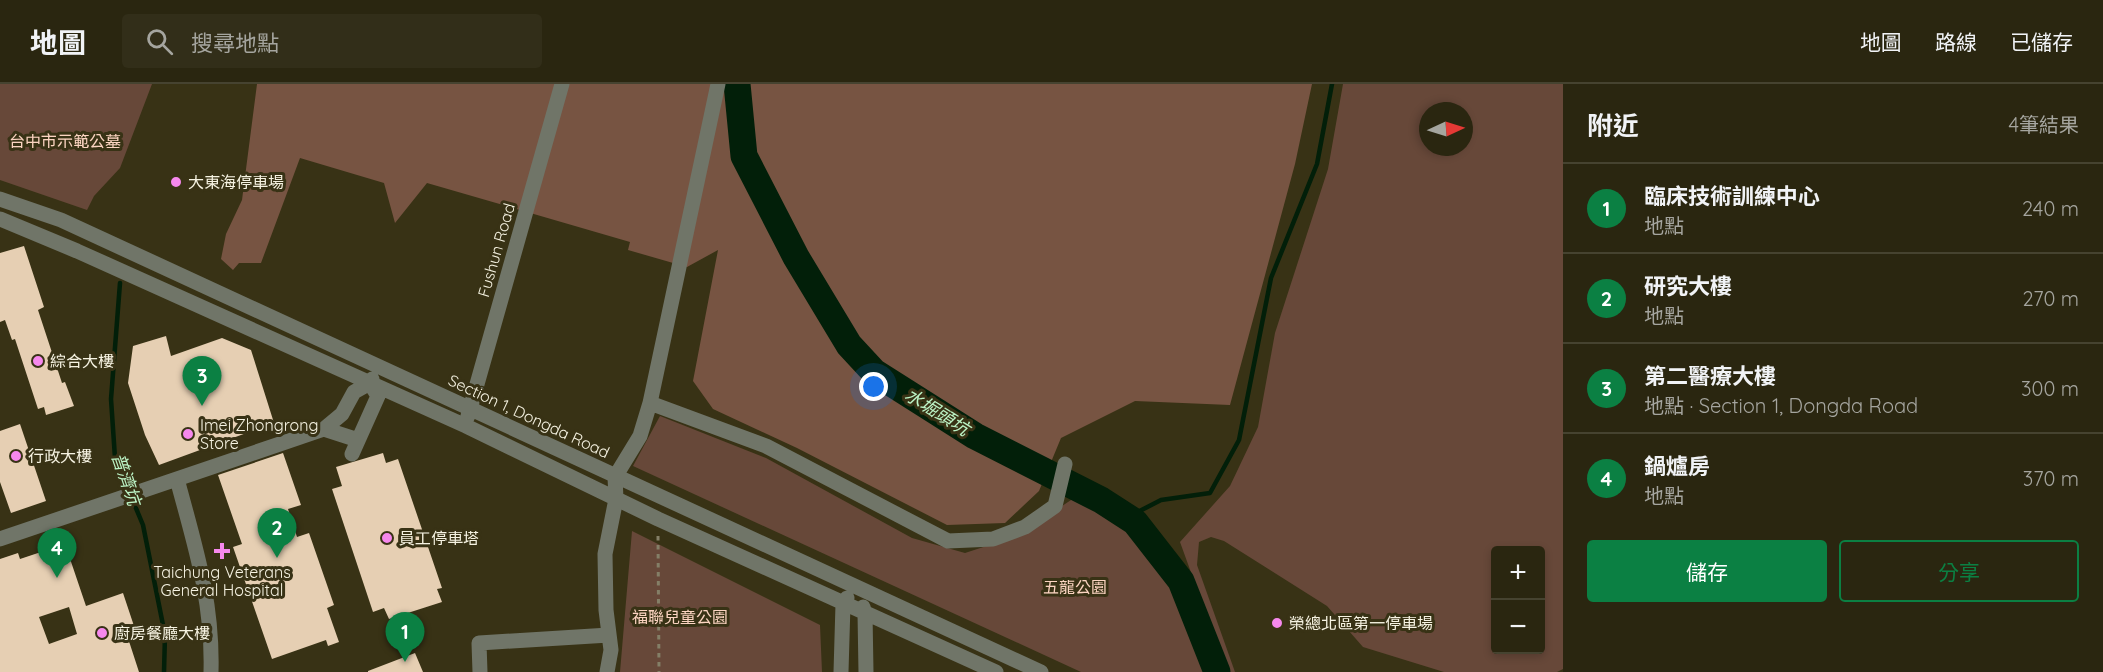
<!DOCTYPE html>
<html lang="zh-TW">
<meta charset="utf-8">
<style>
body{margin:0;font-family:Quicksand,"Noto Sans TC",sans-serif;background:#322e19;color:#f1f3f6}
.controls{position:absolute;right:18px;bottom:18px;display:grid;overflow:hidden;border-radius:6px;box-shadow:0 3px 9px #0003}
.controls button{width:54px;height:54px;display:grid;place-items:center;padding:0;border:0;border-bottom:2px solid #464330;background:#2a2610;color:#f1f3f6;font:30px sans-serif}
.compass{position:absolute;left:1419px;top:18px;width:54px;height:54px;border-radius:50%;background:#2a2610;box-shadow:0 3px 9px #0003;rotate:86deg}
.you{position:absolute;left:874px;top:303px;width:21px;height:21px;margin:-15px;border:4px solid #fff;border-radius:50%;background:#1a73e8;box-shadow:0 0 0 9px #1a73e833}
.badge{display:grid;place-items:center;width:39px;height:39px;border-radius:50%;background:#0b8043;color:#fff;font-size:20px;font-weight:700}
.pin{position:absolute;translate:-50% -50px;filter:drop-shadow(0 2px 3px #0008)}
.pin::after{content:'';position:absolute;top:32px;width:21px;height:18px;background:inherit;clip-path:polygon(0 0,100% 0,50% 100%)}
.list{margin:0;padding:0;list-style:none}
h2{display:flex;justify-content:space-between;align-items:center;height:78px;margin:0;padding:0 24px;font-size:26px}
h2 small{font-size:20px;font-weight:400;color:#a5a59f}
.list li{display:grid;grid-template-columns:39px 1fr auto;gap:18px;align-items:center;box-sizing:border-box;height:90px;padding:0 24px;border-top:2px solid #464330}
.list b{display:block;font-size:22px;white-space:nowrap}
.list p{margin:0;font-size:20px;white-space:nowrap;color:#a5a59f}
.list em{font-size:20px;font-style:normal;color:#a5a59f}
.actions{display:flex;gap:12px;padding:18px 24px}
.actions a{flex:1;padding:14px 0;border:2px solid #0b8043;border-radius:6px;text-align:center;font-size:21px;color:#0b8043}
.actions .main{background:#0b8043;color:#fff}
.icon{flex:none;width:33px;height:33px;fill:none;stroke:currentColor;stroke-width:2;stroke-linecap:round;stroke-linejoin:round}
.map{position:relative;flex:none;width:1563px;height:588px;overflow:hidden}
header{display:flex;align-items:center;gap:36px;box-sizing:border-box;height:84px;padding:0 30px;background:#2a2610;border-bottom:2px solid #464330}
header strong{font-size:28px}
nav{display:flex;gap:33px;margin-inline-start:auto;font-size:21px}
.search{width:420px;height:54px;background:#322e19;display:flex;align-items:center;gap:15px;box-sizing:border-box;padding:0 21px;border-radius:6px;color:#a5a59f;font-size:22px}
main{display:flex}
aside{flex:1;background:#2a2610}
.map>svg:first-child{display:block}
.green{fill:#674839;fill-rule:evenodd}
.forest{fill:#775442}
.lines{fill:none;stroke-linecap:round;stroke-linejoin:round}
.stream{stroke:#021f09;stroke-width:4.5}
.river{stroke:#021f09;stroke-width:27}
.building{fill:#e6cfb3;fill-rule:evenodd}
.path{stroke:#847f67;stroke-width:3;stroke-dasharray:4.5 4.5;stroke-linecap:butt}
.minor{stroke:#707568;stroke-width:15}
.poi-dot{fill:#f688ed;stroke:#383215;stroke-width:2}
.labels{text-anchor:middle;stroke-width:6;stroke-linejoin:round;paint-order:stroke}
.park-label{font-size:16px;fill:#fbd4c1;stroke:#383215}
.poi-label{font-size:16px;fill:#f6f3e2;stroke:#383215;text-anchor:start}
.street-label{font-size:16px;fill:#f6f3e2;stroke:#383215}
.water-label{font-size:18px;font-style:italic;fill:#bdf5c7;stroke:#383215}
</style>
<header>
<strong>地圖</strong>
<div class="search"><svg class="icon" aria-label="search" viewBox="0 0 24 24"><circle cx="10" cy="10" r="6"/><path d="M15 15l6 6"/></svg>搜尋地點</div>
<nav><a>地圖</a><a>路線</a><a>已儲存</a></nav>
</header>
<main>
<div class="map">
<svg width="1563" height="588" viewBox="0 0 1563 588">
<rect width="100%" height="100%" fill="#383215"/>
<path class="green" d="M 0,0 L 152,0 L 120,84 L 94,112 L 87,126 L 0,96 Z
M 1343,0 L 1563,0 L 1563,585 L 1557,588 L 1444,588 L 1363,563 L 1327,522 L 1224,457 L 1211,453 L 1199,458 L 1197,481 L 1235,588 L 1227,588 L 1180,458 L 1230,402 L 1258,343 L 1275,249 L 1328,85 ZM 1428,27 L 1464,27 L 1464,63 L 1428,63 ZM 1540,466 L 1540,566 L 1496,566 L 1496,466 Z
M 660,332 L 766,374 L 912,454 L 965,469 L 1017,452 L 1074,414 C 1083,418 1095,421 1104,427 C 1133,444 1144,481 1172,499 L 1208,588 L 1081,588 L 633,382 Z
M 632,447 L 820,541 L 822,588 L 620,588 Z"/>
<path class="forest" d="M 257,0 L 1312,0 L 1295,80 L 1230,321 L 1135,317 L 1061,354 L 1039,407 L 1005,439 L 947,441 L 797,364 L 713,325 L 693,297 L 718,166 L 687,183 L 628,166 L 630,158 L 427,99 L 395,139 L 384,99 L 300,74 L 261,179 L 239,179 L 233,186 L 221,175 L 226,150 L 242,116 Z"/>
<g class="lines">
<path class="stream" d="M 120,199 L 111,315 L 115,374 L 143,441 L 165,551 L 164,588
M 1128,433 L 1161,416 L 1210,409 L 1239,356 L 1271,194 L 1317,80 L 1332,0"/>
<path class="river" d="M 737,0 L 744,72 L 796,173 L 849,261 L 874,288 L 975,352 L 1101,416 L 1135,438 L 1181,497 L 1217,588"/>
</g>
<path class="building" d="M 24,162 L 44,223 L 38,226 L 62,299 L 65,298 L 74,322 L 46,331 L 44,323 L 38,325 L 15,255 L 12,256 L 5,236 L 0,238 L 0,169 Z
M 166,252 L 171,272 L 222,254 L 251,266 L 274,339 L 159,381 L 145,351 L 128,299 L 133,262 Z
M 20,340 L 46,417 L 11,429 L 0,398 L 0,347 Z
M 283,369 L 301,421 L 288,425 L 297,453 L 309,449 L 334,521 L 327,524 L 339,558 L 328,562 L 326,556 L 272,575 L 233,463 L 242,460 L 218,391 Z
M 383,369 L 386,379 L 398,375 L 442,504 L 437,505 L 442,518 L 389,535 L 384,524 L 373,528 L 332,405 L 342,402 L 336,383 Z
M 65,460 L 86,522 L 123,509 L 135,545 L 126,548 L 139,588 L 0,588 L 0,475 L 18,469 L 20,475 ZM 69,523 L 77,550 L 49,560 L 39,533 Z
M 415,569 L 423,588 L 368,588 L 368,587 Z"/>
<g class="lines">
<path class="path" d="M 658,452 L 659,588"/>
<path class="minor" d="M 0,115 L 61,136 L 1041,588
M 0,135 L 77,167 L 466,342 L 658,435 L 996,588
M 650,319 L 766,362 L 948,457 L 993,455 L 1025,443 L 1055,422 L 1065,380
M 468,332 L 562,0
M 324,345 L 358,356
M 352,370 L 378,312 L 370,299
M 177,395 C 195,462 213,517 211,588
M 0,455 L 324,345 L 342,330 L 354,308 L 370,299 L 372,295
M 863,523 L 865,529 L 866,588
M 480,588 L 479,559 L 609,551
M 607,588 L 611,566 L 606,526 L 605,470 L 616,415 L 615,393 L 640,352 L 650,319 L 718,0
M 841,588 L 843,520 L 847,514"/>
</g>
<g class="poi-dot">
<circle cx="176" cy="98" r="6"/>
<circle cx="38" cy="277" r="6"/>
<circle cx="188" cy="350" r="6"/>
<circle cx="16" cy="372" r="6"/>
<circle cx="387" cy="454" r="6"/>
<path d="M219 458h6v6h6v6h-6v6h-6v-6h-6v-6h6z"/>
<circle cx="1277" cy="539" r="6"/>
<circle cx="102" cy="549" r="6"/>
</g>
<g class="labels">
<g class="park-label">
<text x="65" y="63">台中市示範公墓</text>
<text x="1075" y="509">五龍公園</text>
<text x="680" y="539">福聯兒童公園</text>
</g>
<g class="poi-label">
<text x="188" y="104">大東海停車場</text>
<text x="50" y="283">綜合大樓</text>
<text x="200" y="347">Imei Zhongrong<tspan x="200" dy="18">Store</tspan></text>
<text x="28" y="378">行政大樓</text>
<text x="399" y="460">員工停車塔</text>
<text x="222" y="494" text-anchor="middle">Taichung Veterans<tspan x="222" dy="18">General Hospital</tspan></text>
<text x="1289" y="545">榮總北區第一停車場</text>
<text x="114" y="555">廚房餐廳大樓</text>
</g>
<g class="street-label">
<text transform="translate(496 166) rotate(-74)" y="6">Fushun Road</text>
<text transform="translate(529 332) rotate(25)" y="6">Section 1, Dongda Road</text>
</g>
<g class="water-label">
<text transform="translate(937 328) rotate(32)" y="6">水堀頭坑</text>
<text transform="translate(126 395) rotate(71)" y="6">普濟坑</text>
</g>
</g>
</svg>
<div class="controls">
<button>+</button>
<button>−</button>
</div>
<svg class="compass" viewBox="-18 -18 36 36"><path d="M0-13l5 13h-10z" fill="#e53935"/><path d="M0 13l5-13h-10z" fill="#a5a59f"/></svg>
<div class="you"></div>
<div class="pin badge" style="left:405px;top:578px">1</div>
<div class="pin badge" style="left:277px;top:474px">2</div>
<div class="pin badge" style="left:202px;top:322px">3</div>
<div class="pin badge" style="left:57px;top:494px">4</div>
</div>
<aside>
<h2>附近<small>4筆結果</small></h2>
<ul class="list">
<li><span class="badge">1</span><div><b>臨床技術訓練中心</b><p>地點</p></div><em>240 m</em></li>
<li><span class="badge">2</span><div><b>研究大樓</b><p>地點</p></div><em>270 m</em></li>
<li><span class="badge">3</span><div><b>第二醫療大樓</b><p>地點 · Section 1, Dongda Road</p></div><em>300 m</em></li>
<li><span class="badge">4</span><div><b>鍋爐房</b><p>地點</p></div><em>370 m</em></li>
</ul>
<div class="actions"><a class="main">儲存</a><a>分享</a></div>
</aside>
</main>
